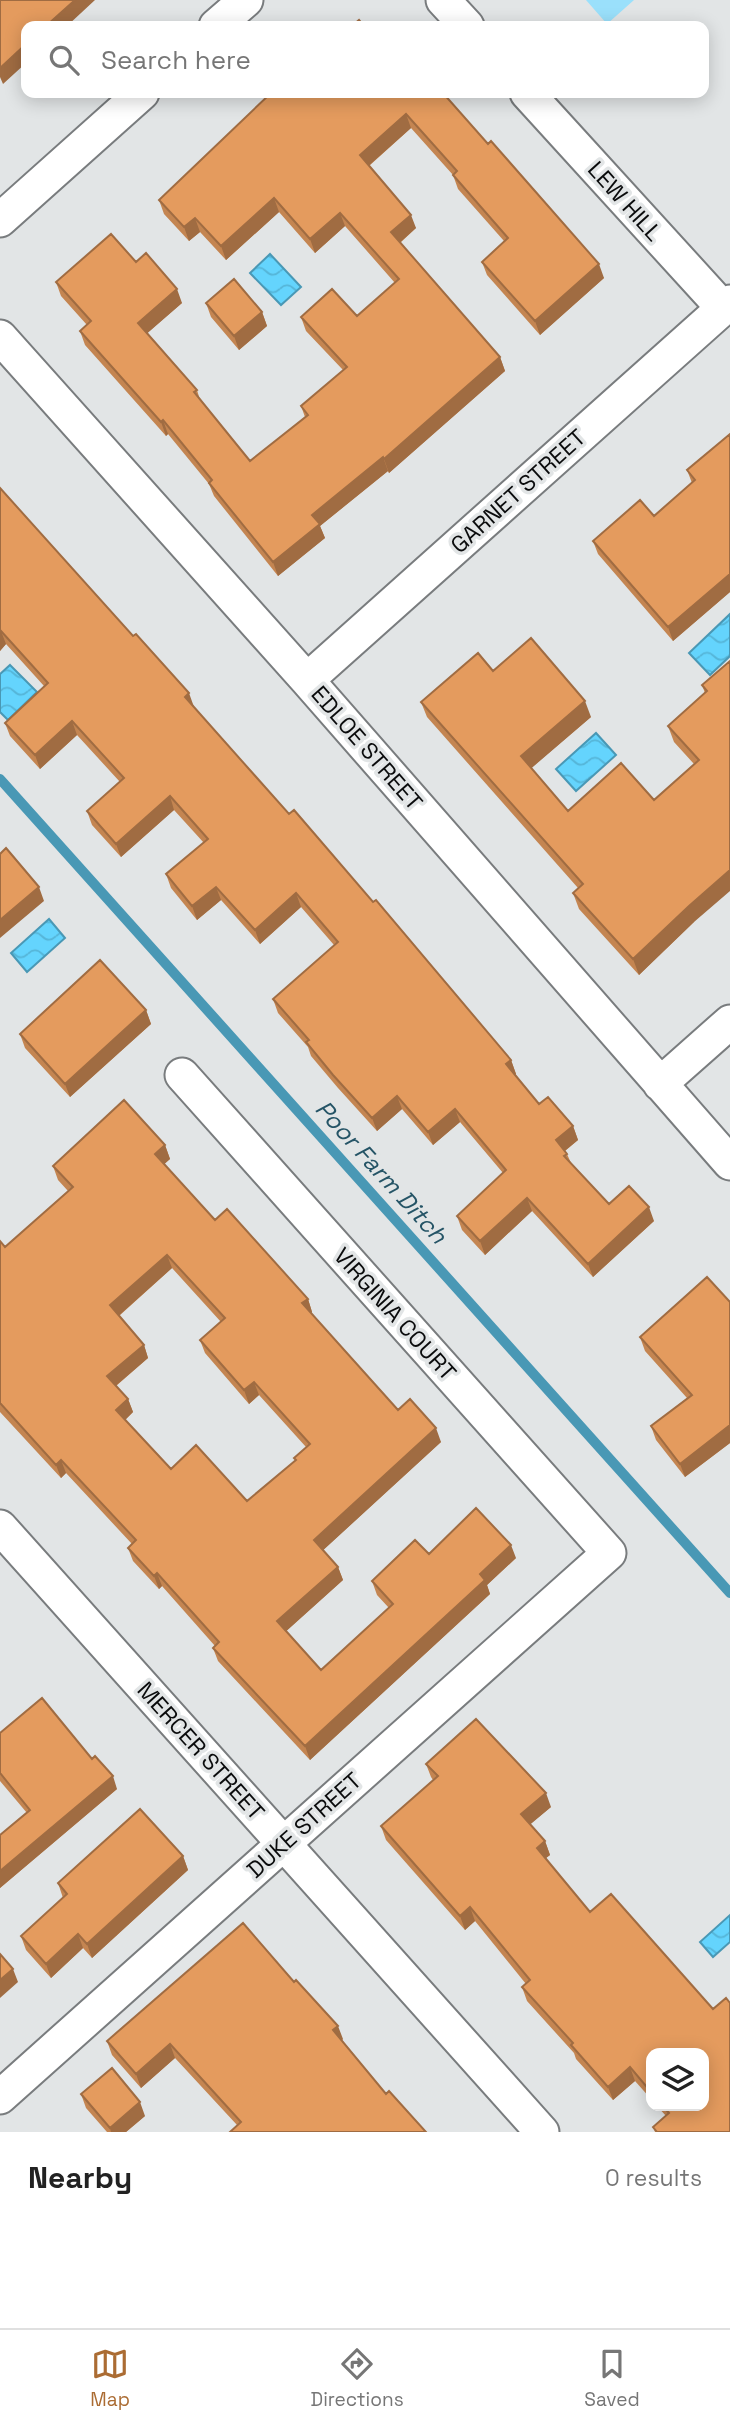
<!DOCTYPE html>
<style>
body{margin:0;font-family:"Space Grotesk",sans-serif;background:#f6f6f6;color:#222}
.controls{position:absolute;right:21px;bottom:21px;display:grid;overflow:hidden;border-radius:14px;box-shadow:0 4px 18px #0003}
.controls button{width:63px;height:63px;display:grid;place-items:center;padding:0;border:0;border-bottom:2px solid #e0e0e0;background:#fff;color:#222;font:35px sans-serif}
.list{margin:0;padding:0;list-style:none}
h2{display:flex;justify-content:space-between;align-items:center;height:91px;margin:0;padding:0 28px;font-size:30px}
h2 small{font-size:23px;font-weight:400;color:#767676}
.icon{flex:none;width:38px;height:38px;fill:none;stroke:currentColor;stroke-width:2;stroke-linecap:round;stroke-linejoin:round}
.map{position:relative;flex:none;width:730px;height:2132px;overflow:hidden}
.search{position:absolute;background:#fff;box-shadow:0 4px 18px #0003;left:21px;right:21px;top:21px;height:77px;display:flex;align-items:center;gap:18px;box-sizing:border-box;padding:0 24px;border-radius:14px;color:#767676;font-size:26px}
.sheet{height:196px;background:#fff}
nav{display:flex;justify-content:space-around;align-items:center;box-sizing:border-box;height:98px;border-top:2px solid #e0e0e0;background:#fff;font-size:19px;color:#767676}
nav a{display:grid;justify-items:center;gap:4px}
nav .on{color:#ab6c33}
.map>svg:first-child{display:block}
.pitch{fill:#9ae0fb}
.water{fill:url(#water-waves);stroke:#4998b5;stroke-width:2}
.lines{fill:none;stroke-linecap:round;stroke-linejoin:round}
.stream{stroke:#4998b5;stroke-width:10}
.street-casing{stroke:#797c7e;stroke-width:37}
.street{stroke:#fff;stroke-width:33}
.wall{fill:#c48551;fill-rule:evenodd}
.shaded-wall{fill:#a06c42}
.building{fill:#e49b5e;stroke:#a06c42;stroke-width:2;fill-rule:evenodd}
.labels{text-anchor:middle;stroke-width:7;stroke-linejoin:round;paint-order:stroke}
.street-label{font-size:23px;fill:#0a0b0c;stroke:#e2e5e6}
.water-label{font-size:24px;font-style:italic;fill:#255466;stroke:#e2e5e6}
</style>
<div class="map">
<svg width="730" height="2132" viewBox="0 0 730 2132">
<defs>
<pattern id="water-waves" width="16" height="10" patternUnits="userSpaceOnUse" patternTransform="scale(1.75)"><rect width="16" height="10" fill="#64d4fd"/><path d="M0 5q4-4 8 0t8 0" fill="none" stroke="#55b5d8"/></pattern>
</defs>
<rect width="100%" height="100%" fill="#e2e5e6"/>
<path class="pitch" d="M 586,0 L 634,0 L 607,24 Z"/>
<path class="water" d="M 270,254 L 301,287 L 281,305 L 250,273 Z
M 730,614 L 730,656 L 710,675 L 689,653 Z
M 10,665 L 37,692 L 8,720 L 0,712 L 0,674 Z
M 596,733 L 616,755 L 576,791 L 556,769 Z
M 49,919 L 65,938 L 27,972 L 11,953 Z
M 730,1915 L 730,1942 L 713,1957 L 700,1942 Z"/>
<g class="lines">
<path class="stream" d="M 0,779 L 730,1593"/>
<g class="street-casing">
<path id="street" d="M 443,0 L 467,26
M 216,26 L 246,0
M 527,93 L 723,308
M 0,220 L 142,93
M 0,337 L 307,680 L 730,1163
M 307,680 L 730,302
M 660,1084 L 730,1022
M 0,1527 L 542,2132
M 0,2097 L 609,1553 L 182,1075"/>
</g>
<use href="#street" class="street"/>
</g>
<path class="wall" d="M 423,93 L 604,278 L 540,335 L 487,275 L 482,262 L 504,241 L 458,189 L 453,175 L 411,128 L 369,166 L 416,228 L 400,243 L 500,357 L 505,371 L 389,473 L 388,471 L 320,526 L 325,538 L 278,576 L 214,496 L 209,484 L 168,434 L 166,436 L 85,345 L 80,331 L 87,325 L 61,296 L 56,282 L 136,262 L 182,303 L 147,333 L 197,390 L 200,400 L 250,461 L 305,417 L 301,406 L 343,370 L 306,331 L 301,317 L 357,316 L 395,283 L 345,226 L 315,253 L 279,212 L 226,260 L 200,232 L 189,241 L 164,214 L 159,200 Z
M 206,303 L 262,312 L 267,326 L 239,350 L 211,317 Z
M 730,434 L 730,592 L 673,641 L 598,554 L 593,541 L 654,516 L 692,483 L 687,470 Z
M 0,488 L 289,814 L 373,902 L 511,1060 L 516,1074 L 515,1074 L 539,1104 L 573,1126 L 578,1140 L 565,1151 L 567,1154 L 571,1163 L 609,1204 L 654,1221 L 593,1277 L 532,1211 L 485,1255 L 462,1230 L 457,1216 L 503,1173 L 460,1122 L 433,1145 L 402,1109 L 377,1131 L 338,1088 L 311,1056 L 308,1047 L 278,1013 L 273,999 L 334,945 L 301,907 L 260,944 L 221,900 L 197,920 L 171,888 L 166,874 L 204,843 L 174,810 L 121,857 L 92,825 L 87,811 L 120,782 L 77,735 L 40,769 L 10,736 L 5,723 L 44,686 L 6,644 L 0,651 Z
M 730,661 L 694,922 L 639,975 L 579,909 L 573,893 L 578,888 L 427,717 L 421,702 L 493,671 L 591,717 L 531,768 L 568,811 L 654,800 L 694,764 L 674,742 L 668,726 L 705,693 L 702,685 Z
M 146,1010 L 151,1024 L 70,1097 L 25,1048 L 20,1034 Z
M 165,1145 L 170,1159 L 164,1164 L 215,1220 L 308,1299 L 312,1312 L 311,1313 L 398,1410 L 441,1442 L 323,1550 L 338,1567 L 343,1580 L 286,1631 L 321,1670 L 389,1608 L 377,1595 L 372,1581 L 429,1554 L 516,1558 L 487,1585 L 490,1594 L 310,1760 L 218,1661 L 213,1648 L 215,1646 L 162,1586 L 159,1589 L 133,1561 L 128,1548 L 132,1544 L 66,1473 L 61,1478 L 0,1412 L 0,1241 L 5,1247 L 68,1191 L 58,1180 L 53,1166 ZM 172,1268 L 221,1322 L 200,1340 L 205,1353 L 249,1404 L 259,1395 L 306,1447 L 294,1458 L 296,1461 L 247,1501 L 171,1469 L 125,1420 L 133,1412 L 128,1399 L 116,1386 L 148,1358 L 144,1345 L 119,1316 Z
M 730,1302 L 730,1443 L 685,1477 L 656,1440 L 651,1426 L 687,1398 L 645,1351 L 640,1337 Z
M 0,1733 L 117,1789 L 0,1888 L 0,1835 L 27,1813 L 0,1781 Z
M 426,1764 L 551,1807 L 530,1824 L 545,1841 L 550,1855 L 546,1858 L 730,2132 L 655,2132 L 653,2127 L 666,2116 L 657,2106 L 704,2106 L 651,2053 L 651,2099 L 635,2081 L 613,2100 L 576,2059 L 574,2053 L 527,2001 L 522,1987 L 526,1984 L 475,1921 L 465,1930 L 386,1840 L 381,1826 L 433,1780 L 431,1777 Z
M 183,1856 L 188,1870 L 92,1958 L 83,1948 L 51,1978 L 26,1950 L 21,1936 L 63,1898 L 58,1883 Z
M 343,2039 L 342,2040 L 386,2094 L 426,2132 L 237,2125 L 175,2058 L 141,2088 L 112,2055 L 107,2041 Z
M 81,2094 L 145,2116 L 126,2132 L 107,2132 L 86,2108 Z"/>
<path class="shaded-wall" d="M 75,0 L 95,0 L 67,26 L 46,26 Z
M 26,44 L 26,63 L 3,84 L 0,77 L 0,68 Z
M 406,114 L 411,128 L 365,169 L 360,155 Z
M 274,198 L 279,212 L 226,260 L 221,246 Z
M 340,213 L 345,226 L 315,253 L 310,239 Z
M 411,215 L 416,228 L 396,246 L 391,232 Z
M 195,218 L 200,232 L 189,241 L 184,227 Z
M 599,264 L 604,278 L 540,335 L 535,321 Z
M 177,289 L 182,303 L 143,337 L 138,323 Z
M 262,312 L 267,326 L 239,350 L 234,336 Z
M 500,357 L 505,371 L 389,473 L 384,459 Z
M 163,420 L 168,434 L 166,436 L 161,422 Z
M 383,457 L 388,471 L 320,526 L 325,538 L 278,576 L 273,562 L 312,515 Z
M 730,574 L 730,592 L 673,641 L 668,627 Z
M 1,631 L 6,644 L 0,651 L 0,632 Z
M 189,693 L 194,707 L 185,697 Z
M 585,701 L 591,717 L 527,772 L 521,756 Z
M 72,721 L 77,735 L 40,769 L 35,755 Z
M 170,796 L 174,810 L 121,857 L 116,844 Z
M 730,870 L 730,891 L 694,922 L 639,975 L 633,959 L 689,906 Z
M 39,887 L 44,901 L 0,938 L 0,920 Z
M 216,887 L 221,900 L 197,920 L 192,906 Z
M 296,893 L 301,907 L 260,944 L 255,930 Z
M 146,1010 L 151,1024 L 70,1097 L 65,1084 Z
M 511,1060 L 516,1074 L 511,1078 L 506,1064 Z
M 397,1096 L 402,1109 L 377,1131 L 372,1118 Z
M 455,1109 L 460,1122 L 433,1145 L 428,1132 Z
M 573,1126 L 578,1140 L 561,1154 L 556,1140 Z
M 165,1145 L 170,1159 L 160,1168 L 155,1154 Z
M 527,1198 L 532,1211 L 485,1255 L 480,1241 Z
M 649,1207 L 654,1221 L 593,1277 L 588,1264 Z
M 167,1255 L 172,1268 L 115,1319 L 110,1305 Z
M 308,1299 L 312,1312 L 307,1317 L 302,1303 Z
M 144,1345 L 148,1358 L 112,1389 L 107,1376 Z
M 254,1382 L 259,1395 L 249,1404 L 244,1390 Z
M 128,1399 L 133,1412 L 121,1424 L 116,1410 Z
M 730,1425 L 730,1443 L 685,1477 L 680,1464 Z
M 436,1428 L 441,1442 L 319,1554 L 314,1540 Z
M 61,1460 L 66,1473 L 61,1478 L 56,1465 Z
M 511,1545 L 516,1558 L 487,1585 L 490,1594 L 310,1760 L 305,1746 L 480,1574 Z
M 338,1567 L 343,1580 L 282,1635 L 277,1621 Z
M 157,1573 L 162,1586 L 159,1589 L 154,1576 Z
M 113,1776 L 117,1789 L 0,1888 L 0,1871 Z
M 546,1793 L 551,1807 L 526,1828 L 521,1814 Z
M 545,1841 L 550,1855 L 542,1861 L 537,1848 Z
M 183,1856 L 188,1870 L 92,1958 L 87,1944 Z
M 470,1907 L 475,1921 L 465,1930 L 460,1916 Z
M 78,1934 L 83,1948 L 51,1978 L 46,1964 Z
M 13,1969 L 18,1982 L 0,1998 L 0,1980 Z
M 338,2026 L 343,2039 L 338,2044 L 333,2030 Z
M 170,2044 L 175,2058 L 141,2088 L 136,2074 Z
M 630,2067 L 635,2081 L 613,2100 L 608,2087 Z
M 140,2102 L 145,2116 L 126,2132 L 111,2132 L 110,2128 Z"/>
<path class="building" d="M 0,0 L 75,0 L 46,26 L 26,26 L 26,44 L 0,68 Z
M 359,20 L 364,26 L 352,26 Z
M 271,93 L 443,93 L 488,144 L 491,141 L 599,264 L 535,321 L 482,262 L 508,238 L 453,175 L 457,171 L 406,114 L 360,155 L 411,215 L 391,232 L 500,357 L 384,459 L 383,457 L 312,515 L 320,524 L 273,562 L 209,483 L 212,480 L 163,420 L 161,422 L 80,331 L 91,321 L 56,282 L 111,234 L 136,262 L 146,253 L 177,289 L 138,323 L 197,390 L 194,392 L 250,461 L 308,415 L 301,406 L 347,367 L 301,317 L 332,289 L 357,316 L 399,279 L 340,213 L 310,239 L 274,198 L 221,246 L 195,218 L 184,227 L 159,200 Z
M 234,279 L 262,312 L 234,336 L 206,303 Z
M 730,434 L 730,574 L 668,627 L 593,541 L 640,500 L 654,516 L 695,480 L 687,470 Z
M 0,488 L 133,636 L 136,634 L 189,693 L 185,697 L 289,814 L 294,810 L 373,902 L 376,900 L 511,1060 L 506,1064 L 539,1104 L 548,1097 L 573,1126 L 556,1140 L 567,1154 L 564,1156 L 609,1204 L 629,1186 L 649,1207 L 588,1264 L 527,1198 L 480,1241 L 457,1216 L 506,1170 L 455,1109 L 428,1132 L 397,1096 L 372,1118 L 333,1075 L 306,1042 L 309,1040 L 273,999 L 338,942 L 296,893 L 255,930 L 216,887 L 192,906 L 166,874 L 208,839 L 170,796 L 116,844 L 87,811 L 124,778 L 72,721 L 35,755 L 5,723 L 48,683 L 1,631 L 0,632 Z
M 531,638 L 585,701 L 521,756 L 568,811 L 621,763 L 654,800 L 699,760 L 668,726 L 707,691 L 702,685 L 730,661 L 730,870 L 689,906 L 633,959 L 573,893 L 583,884 L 421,702 L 478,653 L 493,671 Z
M 6,848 L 39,887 L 0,920 L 0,854 Z
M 100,960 L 146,1010 L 65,1084 L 20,1034 Z
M 124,1100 L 165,1145 L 155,1154 L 215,1220 L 227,1209 L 308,1299 L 302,1303 L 398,1410 L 410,1399 L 436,1428 L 314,1540 L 338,1567 L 277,1621 L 321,1670 L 393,1604 L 372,1581 L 415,1540 L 429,1554 L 476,1508 L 511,1545 L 480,1574 L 485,1580 L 305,1746 L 213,1648 L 219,1642 L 157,1573 L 154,1576 L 128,1548 L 136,1540 L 61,1460 L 56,1465 L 0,1403 L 0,1241 L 5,1247 L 73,1187 L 53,1166 ZM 167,1255 L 225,1318 L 200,1340 L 244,1390 L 254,1382 L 310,1444 L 294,1458 L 296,1460 L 247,1501 L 196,1445 L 171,1469 L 116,1410 L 128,1399 L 107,1376 L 144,1345 L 110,1305 Z
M 707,1277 L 730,1302 L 730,1425 L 680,1464 L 651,1426 L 692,1395 L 640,1337 Z
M 42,1698 L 92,1759 L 95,1756 L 113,1776 L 0,1871 L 0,1835 L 30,1810 L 0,1773 L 0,1733 Z
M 476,1719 L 546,1793 L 521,1814 L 545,1841 L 537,1848 L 590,1912 L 611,1894 L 713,2009 L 726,1998 L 730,2003 L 730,2132 L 657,2132 L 653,2127 L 669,2113 L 663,2106 L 704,2106 L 704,2053 L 651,2053 L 651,2092 L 630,2067 L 608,2087 L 571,2045 L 573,2043 L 522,1987 L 530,1980 L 470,1907 L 460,1916 L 381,1826 L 438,1776 L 426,1764 Z
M 140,1809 L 183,1856 L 87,1944 L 78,1934 L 46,1964 L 21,1936 L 67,1894 L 58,1883 Z
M 243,1923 L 294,1982 L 296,1980 L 338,2026 L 333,2030 L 386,2094 L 389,2091 L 426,2132 L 230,2132 L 241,2122 L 170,2044 L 136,2074 L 107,2041 Z
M 0,1954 L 13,1969 L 0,1980 Z
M 112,2068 L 140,2102 L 110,2128 L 81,2094 Z"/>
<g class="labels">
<g class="street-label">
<text transform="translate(625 201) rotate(48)" y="8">LEW HILL</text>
<text transform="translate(518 491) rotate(-42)" y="8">GARNET STREET</text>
<text transform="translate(367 748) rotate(49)" y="8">EDLOE STREET</text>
<text transform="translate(395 1314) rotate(48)" y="8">VIRGINIA COURT</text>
<text transform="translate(201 1751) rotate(48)" y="8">MERCER STREET</text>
<text transform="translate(304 1825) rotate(-42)" y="8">DUKE STREET</text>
</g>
<g class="water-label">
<text transform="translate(381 1172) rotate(48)" y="8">Poor Farm Ditch</text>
</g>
</g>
</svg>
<div class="controls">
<button><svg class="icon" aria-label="layers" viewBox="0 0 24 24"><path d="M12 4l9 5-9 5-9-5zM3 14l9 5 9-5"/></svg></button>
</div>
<div class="search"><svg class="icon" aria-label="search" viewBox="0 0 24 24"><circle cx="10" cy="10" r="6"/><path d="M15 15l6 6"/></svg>Search here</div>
</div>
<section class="sheet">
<h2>Nearby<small>0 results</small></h2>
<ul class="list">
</ul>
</section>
<nav>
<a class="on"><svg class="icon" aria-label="map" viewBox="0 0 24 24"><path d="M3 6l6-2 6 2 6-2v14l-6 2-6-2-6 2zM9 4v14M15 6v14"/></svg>Map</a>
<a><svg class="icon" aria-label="directions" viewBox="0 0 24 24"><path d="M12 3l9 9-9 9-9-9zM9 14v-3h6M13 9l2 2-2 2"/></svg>Directions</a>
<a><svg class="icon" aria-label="saved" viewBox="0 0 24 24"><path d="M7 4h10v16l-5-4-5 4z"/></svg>Saved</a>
</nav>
